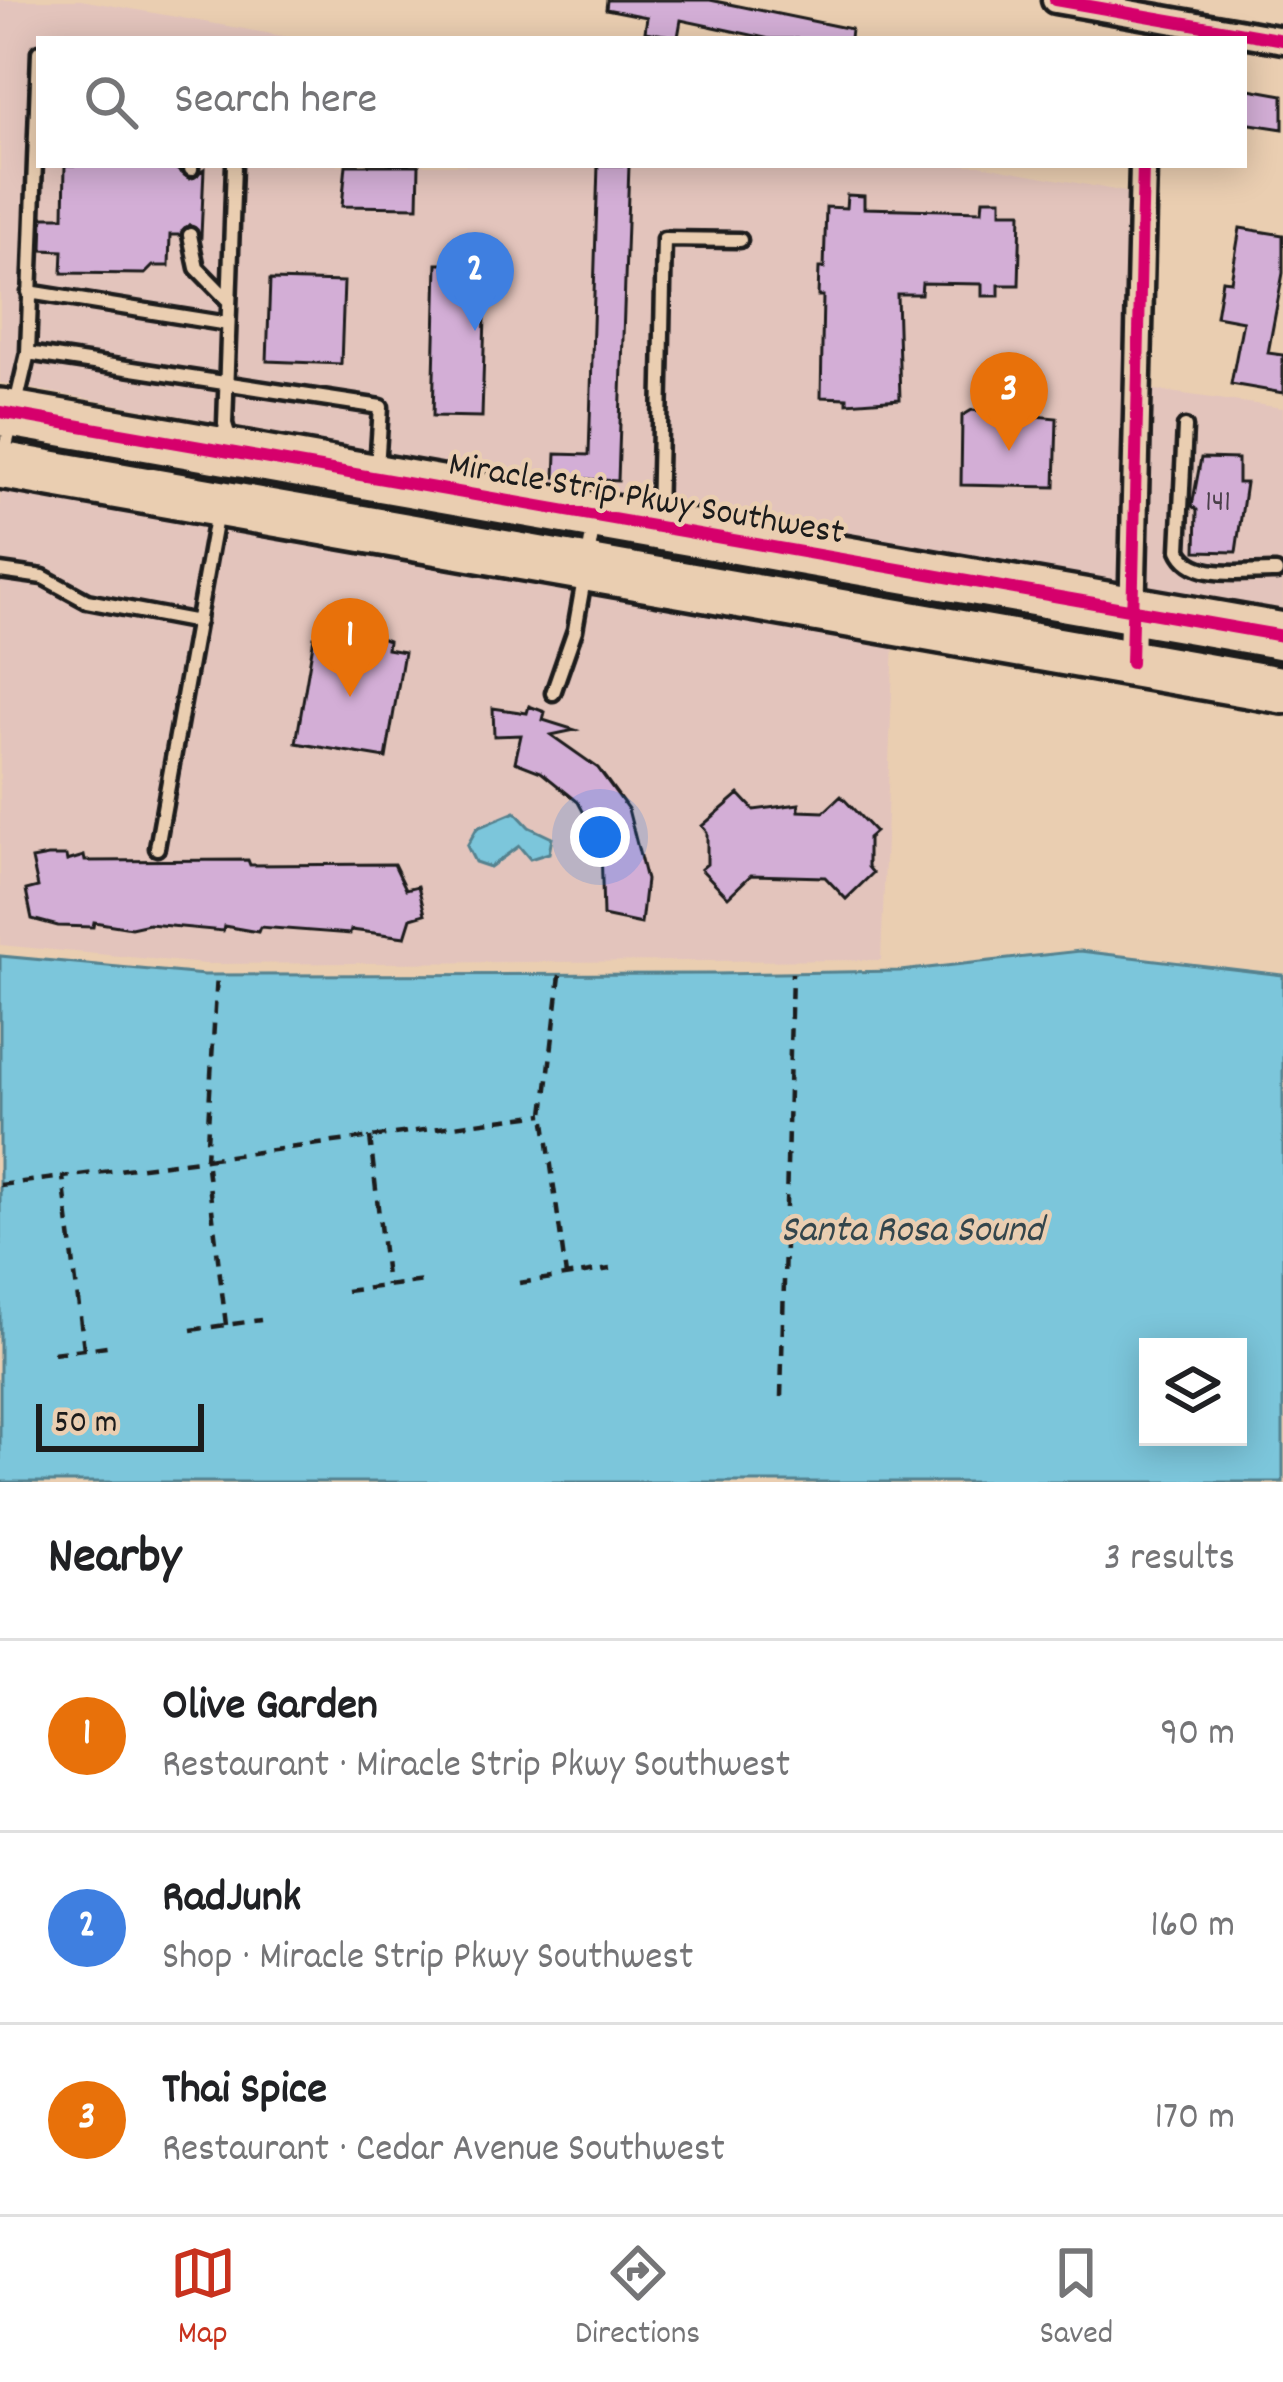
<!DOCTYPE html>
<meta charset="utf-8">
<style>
body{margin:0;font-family:Dekko,sans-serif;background:#f6f6f6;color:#202124}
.controls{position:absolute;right:36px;bottom:36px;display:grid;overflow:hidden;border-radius:0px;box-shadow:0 6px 30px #0003}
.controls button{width:108px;height:108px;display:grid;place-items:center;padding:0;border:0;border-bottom:3px solid #e0e0e0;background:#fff;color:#202124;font:60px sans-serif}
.scale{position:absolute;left:36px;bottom:30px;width:168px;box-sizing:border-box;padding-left:12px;border:6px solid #1c1c1c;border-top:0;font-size:33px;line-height:42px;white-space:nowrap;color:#1c1c1c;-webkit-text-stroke:9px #eaceb1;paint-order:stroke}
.you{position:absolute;left:600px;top:837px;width:42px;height:42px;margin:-30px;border:9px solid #fff;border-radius:50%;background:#1a73e8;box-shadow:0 0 0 18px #1a73e833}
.badge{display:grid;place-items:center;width:78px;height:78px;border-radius:50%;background:#c8321e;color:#fff;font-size:39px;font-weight:700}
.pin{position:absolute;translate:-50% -99px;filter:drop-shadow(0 3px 6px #0008)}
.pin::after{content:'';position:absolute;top:63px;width:42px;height:36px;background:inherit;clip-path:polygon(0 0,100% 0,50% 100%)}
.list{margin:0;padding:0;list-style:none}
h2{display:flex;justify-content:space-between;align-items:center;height:156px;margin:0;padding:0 48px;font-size:51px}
h2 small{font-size:39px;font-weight:400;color:#757577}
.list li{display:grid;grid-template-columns:78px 1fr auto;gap:36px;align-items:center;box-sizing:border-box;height:192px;padding:0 48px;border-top:3px solid #e0e0e0}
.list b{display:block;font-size:45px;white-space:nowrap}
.list p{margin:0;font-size:39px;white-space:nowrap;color:#757577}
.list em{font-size:39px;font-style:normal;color:#757577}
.icon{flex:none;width:66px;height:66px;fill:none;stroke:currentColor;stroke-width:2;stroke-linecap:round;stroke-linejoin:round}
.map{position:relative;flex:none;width:1283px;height:1482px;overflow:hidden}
.search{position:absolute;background:#fff;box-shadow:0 6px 30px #0003;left:36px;right:36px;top:36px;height:132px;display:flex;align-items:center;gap:30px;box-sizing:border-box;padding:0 42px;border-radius:0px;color:#757577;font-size:45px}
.sheet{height:732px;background:#fff}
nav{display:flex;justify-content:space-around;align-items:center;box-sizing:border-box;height:168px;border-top:3px solid #e0e0e0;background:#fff;font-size:33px;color:#757577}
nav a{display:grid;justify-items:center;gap:6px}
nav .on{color:#c8321e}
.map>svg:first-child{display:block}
.built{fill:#e3c4bc}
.water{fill:#7bc6db;stroke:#55828f;stroke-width:3;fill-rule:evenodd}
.building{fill:#d3aed6;stroke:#1c1c1c;stroke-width:3}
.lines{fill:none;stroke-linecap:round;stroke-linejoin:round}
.lane-casing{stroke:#1c1c1c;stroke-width:21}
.street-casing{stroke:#1c1c1c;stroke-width:33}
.highway-casing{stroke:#1c1c1c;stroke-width:54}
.path{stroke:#1c1c1c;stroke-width:4.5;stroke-dasharray:12 9;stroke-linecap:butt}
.lane{stroke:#eaceb1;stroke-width:12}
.street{stroke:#eaceb1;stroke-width:24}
.highway{stroke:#eaceb1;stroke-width:45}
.cycleway-casing{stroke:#eaceb1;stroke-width:20}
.cycleway{stroke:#d6006c;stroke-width:12}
.labels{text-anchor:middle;stroke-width:9;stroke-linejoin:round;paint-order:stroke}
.number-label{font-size:30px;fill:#4a404a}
.street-label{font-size:36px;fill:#1c1c1c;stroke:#eaceb1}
.water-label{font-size:39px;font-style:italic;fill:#34464c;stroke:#eaceb1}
</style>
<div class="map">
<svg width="1283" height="1482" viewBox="0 0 1283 1482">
<rect width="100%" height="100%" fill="#eaceb1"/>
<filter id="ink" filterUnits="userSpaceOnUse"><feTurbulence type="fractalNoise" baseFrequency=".00833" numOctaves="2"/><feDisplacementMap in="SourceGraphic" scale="24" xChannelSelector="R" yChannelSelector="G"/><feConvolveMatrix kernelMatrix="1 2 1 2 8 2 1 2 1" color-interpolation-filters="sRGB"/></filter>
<g filter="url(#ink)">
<path class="built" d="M 0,0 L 81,0 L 300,39 L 39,39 L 39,165 L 980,165 L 1131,193 L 1121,586 L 0,383 Z
M 1148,389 L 1283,408 L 1283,615 L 1143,590 Z
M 0,485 L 894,642 L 881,960 L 205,964 L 0,945 Z"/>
<path class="water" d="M 515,812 L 529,827 L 552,838 L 549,853 L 530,859 L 519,846 L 490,867 L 475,862 L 467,846 L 477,828 Z
M 1080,951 L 1283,975 L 1283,1482 L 0,1482 L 0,956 L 204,975 L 715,974 L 900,971 ZM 1148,1347 L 1238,1347 L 1238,1437 L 1148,1437 Z"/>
<path class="building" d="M 607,0 L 710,0 L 851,29 L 850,39 L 770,39 L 681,20 L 678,37 L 645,32 L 647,17 L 606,9 Z
M 1244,88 L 1283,95 L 1283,129 L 1244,123 Z
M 65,165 L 171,165 L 190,179 L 204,169 L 201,236 L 189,225 L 180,235 L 170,235 L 169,266 L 153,266 L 145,274 L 62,273 L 63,251 L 42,250 L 43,217 L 64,217 Z
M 346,165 L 419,165 L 418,207 L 342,206 Z
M 598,165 L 629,165 L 618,481 L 555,477 L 556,454 L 589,455 Z
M 847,195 L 864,196 L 864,208 L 982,211 L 983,199 L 1001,199 L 1001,212 L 1021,212 L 1019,285 L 999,285 L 999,296 L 982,296 L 982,284 L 922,283 L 921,294 L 897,294 L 900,399 L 847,403 L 847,398 L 821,397 L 823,296 L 818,296 L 819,268 L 824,268 L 826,207 L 846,208 Z
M 1240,228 L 1283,235 L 1283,273 L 1268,353 L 1283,355 L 1283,393 L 1231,384 L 1243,321 L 1216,316 L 1222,280 L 1231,281 Z
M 437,264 L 457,264 L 457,280 L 486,281 L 482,417 L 433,416 Z
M 270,280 L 344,282 L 341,364 L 267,361 Z
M 972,410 L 1057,418 L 1055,487 L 961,485 L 962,416 Z
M 1201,458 L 1238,459 L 1238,483 L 1246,483 L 1236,552 L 1196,551 L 1197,510 L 1192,506 Z
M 331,631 L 370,634 L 388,641 L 387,649 L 404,652 L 386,758 L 296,743 L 314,637 L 330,639 Z
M 529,706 L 545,712 L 543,720 L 575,730 L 551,735 L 598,768 L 628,809 L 646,880 L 641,924 L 603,916 L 601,845 L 578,802 L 541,772 L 515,762 L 521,735 L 494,736 L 493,708 L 527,713 Z
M 739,794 L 754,810 L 799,804 L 799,811 L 824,812 L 841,796 L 875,832 L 868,838 L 868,867 L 873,873 L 846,899 L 825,877 L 751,875 L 728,897 L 701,869 L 707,864 L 707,832 L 702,826 Z
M 48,856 L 66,856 L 67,861 L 84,856 L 85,861 L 248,860 L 250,865 L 394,864 L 406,889 L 418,886 L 425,914 L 411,918 L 405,937 L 351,930 L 350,934 L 260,927 L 258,932 L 224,926 L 223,931 L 149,924 L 131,928 L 94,922 L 93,927 L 58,926 L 32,919 L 26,890 L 38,887 L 32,859 Z"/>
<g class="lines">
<g class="lane-casing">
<path id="lane" d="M 191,169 L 191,165
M 190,235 L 197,268 L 229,301
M 29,292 L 228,324
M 28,353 L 381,407 L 377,468
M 1185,427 L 1179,550 C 1193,582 1245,571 1276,572
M 230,440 L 225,424 L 234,165
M 4,455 L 28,353 L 39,52
M 658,520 L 664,239 L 740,240
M 0,571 L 43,577 L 87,601 L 198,622
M 553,693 L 575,630 L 594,523
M 157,848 L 217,512"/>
</g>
<g class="street-casing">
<path id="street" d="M 1055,0 L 1283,40
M 1131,663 L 1143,165"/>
</g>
<g class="highway-casing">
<path id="highway" d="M 0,412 L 1283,636
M 0,465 L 1283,690"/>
</g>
<path class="path" d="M 560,975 L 544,1114 L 566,1276
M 370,1137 L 387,1286
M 0,1185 L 63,1177
M 519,1283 L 610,1269
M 346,1291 L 425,1281
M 226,1325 L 206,1159 L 544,1114
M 191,1330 L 261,1320
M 84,1349 L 63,1177 L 206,1159 L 217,975
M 53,1353 L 115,1345
M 781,1397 L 792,973"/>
<use href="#lane" class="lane"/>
<use href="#street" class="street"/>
<use href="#highway" class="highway"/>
<g class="cycleway-casing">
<path id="cycleway" d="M 1055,0 L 1283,40
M 0,412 L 1283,636
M 1131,663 L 1143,165"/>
</g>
<use href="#cycleway" class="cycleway"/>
</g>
</g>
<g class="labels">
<g class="number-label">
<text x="1218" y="510">141</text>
</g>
<g class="street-label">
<text transform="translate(647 495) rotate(10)" y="13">Miracle Strip Pkwy Southwest</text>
</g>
<g class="water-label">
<text x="912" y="1240">Santa Rosa Sound</text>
</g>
</g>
</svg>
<div class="controls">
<button><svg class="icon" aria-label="layers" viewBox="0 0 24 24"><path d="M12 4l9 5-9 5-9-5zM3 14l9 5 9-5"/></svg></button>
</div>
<div class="scale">50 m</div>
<div class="you"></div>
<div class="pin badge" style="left:350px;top:697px;background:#e8710a">1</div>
<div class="pin badge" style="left:475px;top:331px;background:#3f7fe0">2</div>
<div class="pin badge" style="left:1009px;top:451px;background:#e8710a">3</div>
<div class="search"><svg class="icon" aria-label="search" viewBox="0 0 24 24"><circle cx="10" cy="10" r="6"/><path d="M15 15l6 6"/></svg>Search here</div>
</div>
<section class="sheet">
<h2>Nearby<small>3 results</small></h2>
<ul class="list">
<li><span class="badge" style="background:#e8710a">1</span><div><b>Olive Garden</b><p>Restaurant · Miracle Strip Pkwy Southwest</p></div><em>90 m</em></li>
<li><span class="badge" style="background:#3f7fe0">2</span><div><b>RadJunk</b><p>Shop · Miracle Strip Pkwy Southwest</p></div><em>160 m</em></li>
<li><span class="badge" style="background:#e8710a">3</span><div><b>Thai Spice</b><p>Restaurant · Cedar Avenue Southwest</p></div><em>170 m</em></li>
</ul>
</section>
<nav>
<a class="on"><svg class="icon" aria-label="map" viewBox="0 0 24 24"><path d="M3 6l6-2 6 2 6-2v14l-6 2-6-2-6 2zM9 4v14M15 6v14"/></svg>Map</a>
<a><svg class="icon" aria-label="directions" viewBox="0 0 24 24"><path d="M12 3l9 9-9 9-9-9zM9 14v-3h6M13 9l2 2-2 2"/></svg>Directions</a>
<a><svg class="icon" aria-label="saved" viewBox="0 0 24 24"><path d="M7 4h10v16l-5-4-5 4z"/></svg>Saved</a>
</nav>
